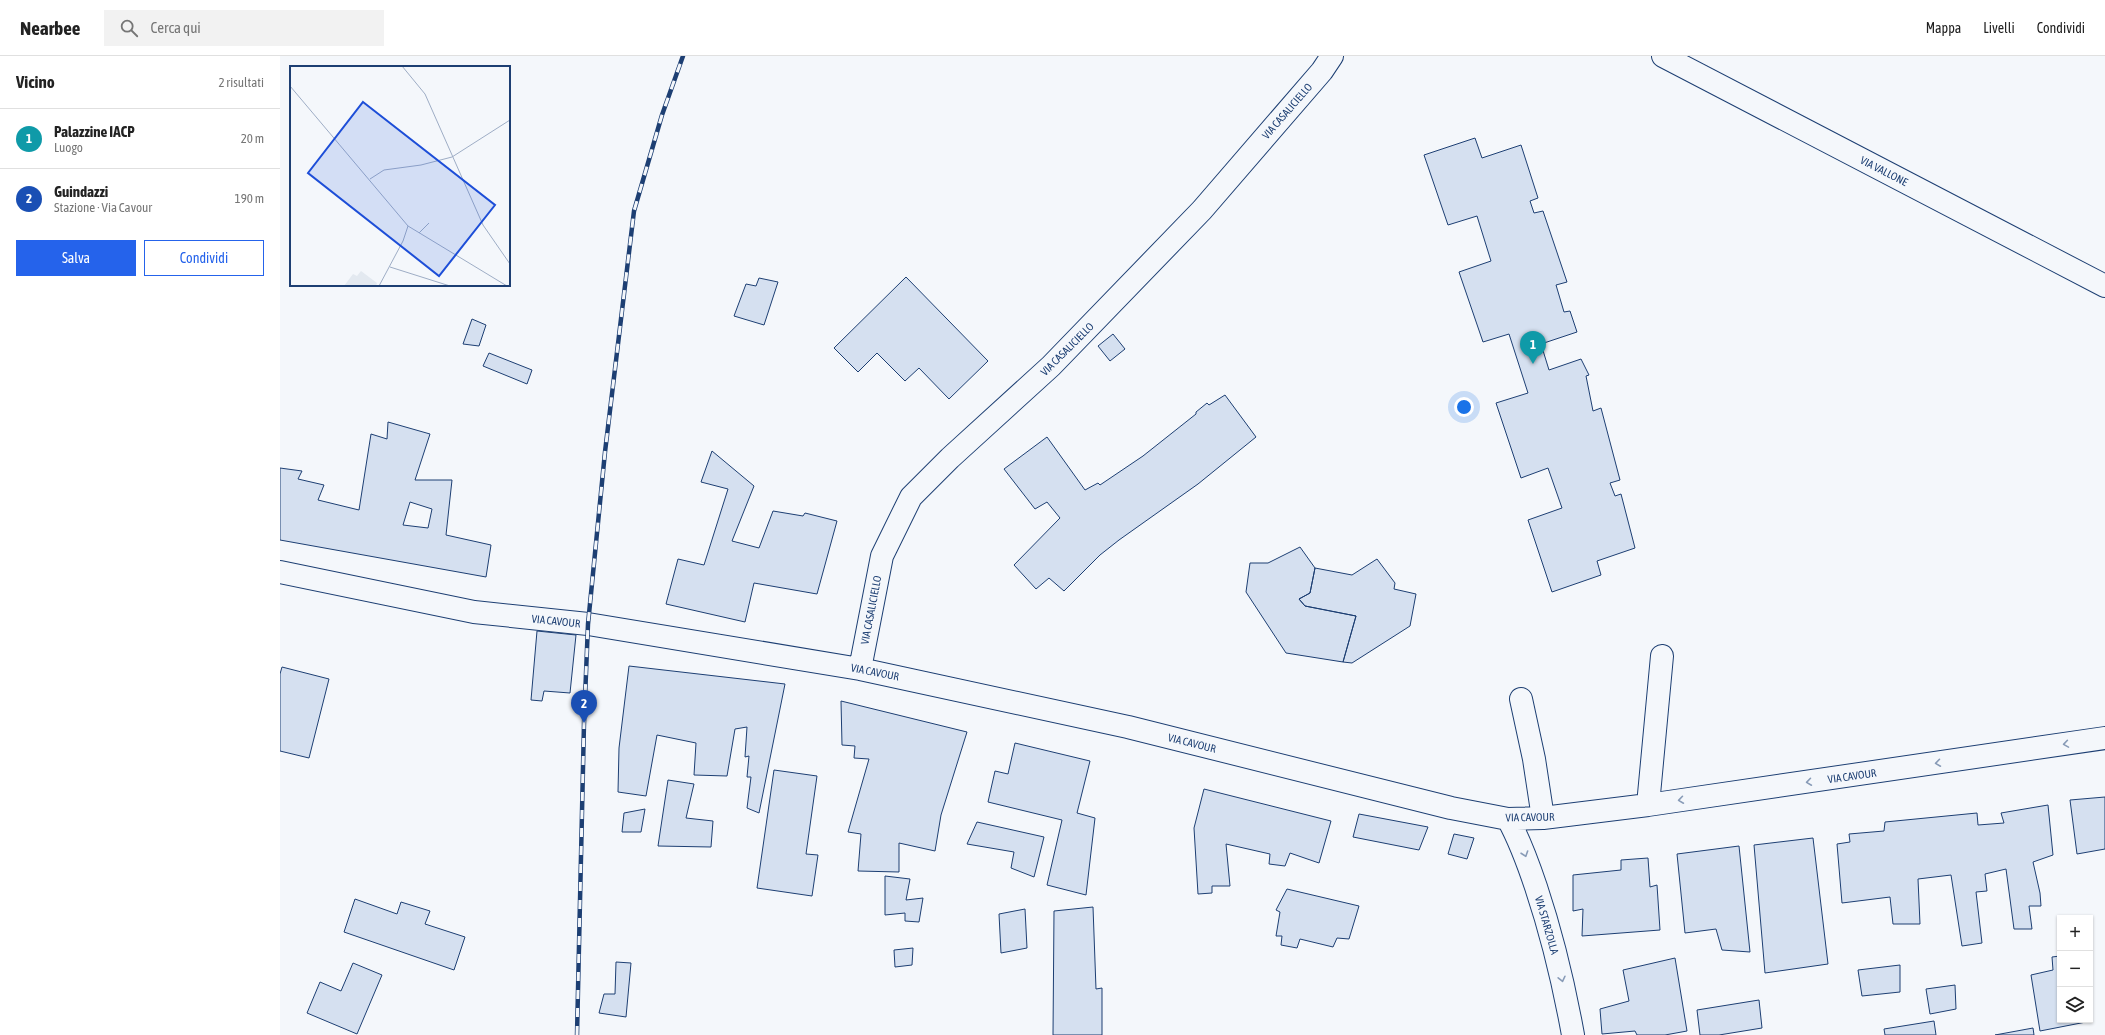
<!DOCTYPE html>
<html lang="it">
<meta charset="utf-8">
<style>
body{margin:0;font-family:"Asap Condensed",sans-serif;background:#f2f2f2;color:#222}
.controls{position:absolute;right:12px;bottom:12px;display:grid;overflow:hidden;border-radius:0px;box-shadow:0 1px 3px #0004}
.controls button{width:36px;height:36px;display:grid;place-items:center;padding:0;border:0;border-bottom:1px solid #e0e0e0;background:#fff;color:#222;font:20px sans-serif}
.you{position:absolute;left:1184px;top:351px;width:14px;height:14px;margin:-10px;border:3px solid #fff;border-radius:50%;background:#1a73e8;box-shadow:0 0 0 6px #1a73e833}
.badge{display:grid;place-items:center;width:26px;height:26px;border-radius:50%;background:#2563eb;color:#fff;font-size:13px;font-weight:700}
.pin{position:absolute;translate:-50% -33px;filter:drop-shadow(0 1px 2px #0008)}
.pin::after{content:'';position:absolute;top:21px;width:14px;height:12px;background:inherit;clip-path:polygon(0 0,100% 0,50% 100%)}
.list{margin:0;padding:0;list-style:none}
h2{display:flex;justify-content:space-between;align-items:center;height:52px;margin:0;padding:0 16px;font-size:17px}
h2 small{font-size:13px;font-weight:400;color:#767676}
.list li{display:grid;grid-template-columns:26px 1fr auto;gap:12px;align-items:center;box-sizing:border-box;height:60px;padding:0 16px;border-top:1px solid #e0e0e0}
.list b{display:block;font-size:15px;white-space:nowrap}
.list p{margin:0;font-size:13px;white-space:nowrap;color:#767676}
.list em{font-size:13px;font-style:normal;color:#767676}
.actions{display:flex;gap:8px;padding:12px 16px}
.actions a{flex:1;padding:9px 0;border:1px solid #2563eb;border-radius:0px;text-align:center;font-size:14px;color:#2563eb}
.actions .main{background:#2563eb;color:#fff}
.icon{flex:none;width:22px;height:22px;fill:none;stroke:currentColor;stroke-width:2;stroke-linecap:round;stroke-linejoin:round}
.map{position:relative;flex:none;width:1825px;height:979px;overflow:hidden}
header{display:flex;align-items:center;gap:24px;box-sizing:border-box;height:56px;padding:0 20px;background:#fff;border-bottom:1px solid #e0e0e0}
header strong{font-size:19px}
nav{display:flex;gap:22px;margin-inline-start:auto;font-size:14px}
.search{width:280px;height:36px;background:#f2f2f2;display:flex;align-items:center;gap:10px;box-sizing:border-box;padding:0 14px;border-radius:0px;color:#767676;font-size:15px}
main{display:flex}
aside{flex:1;background:#fff}
.map>svg:first-child{display:block}
.building{fill:#d5e0f0;stroke:#1d3f73;fill-rule:evenodd}
.lines{fill:none;stroke-linecap:round;stroke-linejoin:round}
.minor-casing{stroke:#1d3f73;stroke-width:24}
.minor{stroke:#f4f7fb;stroke-width:22}
.rail-casing{stroke:#1d3f73;stroke-width:4.5}
.rail{stroke:#f4f7fb;stroke-width:3;stroke-dasharray:9;stroke-linecap:butt}
.oneway{stroke:#889bb7}
.labels{text-anchor:middle;stroke-width:3;stroke-linejoin:round;paint-order:stroke}
.street-label{font-size:11px;fill:#1d3f73;stroke:#f4f7fb}
.inset-road{fill:none;stroke:#9eadc5;stroke-width:1}
.view{fill:#1d4ed8;fill-opacity:0.15;stroke:#1d4ed8;stroke-width:2}
.inset-edge{fill:none;stroke:#1d3f73;stroke-width:2}
</style>
<header>
<strong>Nearbee</strong>
<div class="search"><svg class="icon" aria-label="search" viewBox="0 0 24 24"><circle cx="10" cy="10" r="6"/><path d="M15 15l6 6"/></svg>Cerca qui</div>
<nav><a>Mappa</a><a>Livelli</a><a>Condividi</a></nav>
</header>
<main>
<aside>
<h2>Vicino<small>2 risultati</small></h2>
<ul class="list">
<li><span class="badge" style="background:#0f9aa8">1</span><div><b>Palazzine IACP</b><p>Luogo</p></div><em>20 m</em></li>
<li><span class="badge" style="background:#1a4fb4">2</span><div><b>Guindazzi</b><p>Stazione · Via Cavour</p></div><em>190 m</em></li>
</ul>
<div class="actions"><a class="main">Salva</a><a>Condividi</a></div>
</aside>
<div class="map">
<svg width="1825" height="979" viewBox="0 0 1825 979">
<rect width="100%" height="100%" fill="#f4f7fb"/>
<path class="building" d="M 1195,82 L 1202,102 L 1241,89 L 1258,142 L 1250,145 L 1254,157 L 1263,155 L 1287,226 L 1276,229 L 1284,256 L 1290,255 L 1297,276 L 1261,288 L 1269,314 L 1301,303 L 1309,319 L 1306,320 L 1313,355 L 1321,352 L 1340,424 L 1330,427 L 1335,440 L 1341,438 L 1355,492 L 1317,505 L 1321,519 L 1272,536 L 1248,464 L 1282,452 L 1268,412 L 1241,422 L 1216,347 L 1248,337 L 1229,278 L 1203,286 L 1179,216 L 1211,205 L 1197,160 L 1168,169 L 1144,99 Z
M 626,221 L 708,305 L 669,343 L 639,312 L 625,325 L 597,297 L 578,316 L 554,292 Z
M 479,222 L 498,226 L 484,269 L 454,260 L 466,228 L 476,230 Z
M 192,263 L 206,269 L 199,290 L 183,288 Z
M 833,278 L 845,293 L 830,305 L 818,290 Z
M 209,297 L 252,314 L 247,328 L 203,310 Z
M 945,339 L 976,381 L 918,428 L 839,484 L 820,499 L 784,535 L 769,522 L 756,533 L 734,509 L 780,462 L 767,446 L 755,453 L 724,413 L 767,381 L 805,434 L 818,427 L 820,429 L 863,400 L 916,358 L 916,356 L 927,347 L 929,349 Z
M 108,366 L 150,378 L 135,424 L 172,424 L 166,479 L 211,489 L 206,521 L 0,484 L 0,412 L 22,415 L 18,423 L 44,429 L 38,444 L 79,454 L 91,378 L 107,383 ZM 130,446 L 152,453 L 148,472 L 123,469 Z
M 432,395 L 474,430 L 452,485 L 479,492 L 493,455 L 523,460 L 525,457 L 557,465 L 537,538 L 474,527 L 465,566 L 386,548 L 398,503 L 424,509 L 448,433 L 421,426 Z
M 1020,491 L 1035,512 L 1030,537 L 1019,543 L 1025,550 L 1076,560 L 1063,606 L 1006,597 L 966,536 L 970,507 L 988,507 Z
M 1097,503 L 1115,527 L 1114,533 L 1136,538 L 1130,570 L 1072,607 L 1063,606 L 1076,560 L 1025,550 L 1019,543 L 1030,537 L 1035,512 L 1072,519 Z
M 257,575 L 296,579 L 290,637 L 264,635 L 262,645 L 251,644 Z
M 349,610 L 505,628 L 479,757 L 467,752 L 471,721 L 467,721 L 469,700 L 465,701 L 467,671 L 455,673 L 447,720 L 414,719 L 416,687 L 377,679 L 366,740 L 338,736 L 339,692 Z
M 2,611 L 49,623 L 29,702 L 0,695 L 0,618 Z
M 561,645 L 687,676 L 661,759 L 655,795 L 619,787 L 619,816 L 578,815 L 581,778 L 568,776 L 589,703 L 574,702 L 575,690 L 562,689 Z
M 735,687 L 810,705 L 797,757 L 815,762 L 806,839 L 767,829 L 782,764 L 708,746 L 715,715 L 728,718 Z
M 494,714 L 537,720 L 526,798 L 538,799 L 532,840 L 477,832 Z
M 388,724 L 414,728 L 406,762 L 433,765 L 431,791 L 378,790 Z
M 924,733 L 1051,765 L 1039,807 L 1010,797 L 1005,810 L 989,808 L 990,798 L 946,788 L 950,830 L 932,830 L 932,837 L 918,838 L 914,772 Z
M 1825,741 L 1825,793 L 1797,798 L 1790,744 Z
M 1768,749 L 1773,799 L 1753,806 L 1760,837 L 1761,850 L 1749,850 L 1752,873 L 1734,873 L 1726,813 L 1705,818 L 1707,835 L 1696,836 L 1702,887 L 1682,890 L 1671,819 L 1638,823 L 1640,868 L 1613,868 L 1610,841 L 1562,847 L 1557,788 L 1570,786 L 1569,778 L 1604,775 L 1605,766 L 1697,757 L 1698,769 L 1724,767 L 1721,757 Z
M 365,753 L 361,776 L 342,776 L 344,757 Z
M 1079,758 L 1148,771 L 1139,794 L 1073,781 Z
M 697,766 L 764,781 L 754,821 L 731,812 L 734,796 L 687,788 Z
M 1174,778 L 1194,782 L 1187,803 L 1168,798 Z
M 1533,782 L 1548,908 L 1485,917 L 1474,789 Z
M 1459,790 L 1470,896 L 1442,894 L 1436,873 L 1405,877 L 1397,798 Z
M 1368,802 L 1370,831 L 1377,829 L 1380,874 L 1302,880 L 1303,853 L 1293,855 L 1293,819 L 1341,814 L 1341,804 Z
M 605,820 L 630,823 L 626,844 L 643,842 L 639,866 L 625,865 L 625,857 L 605,859 Z
M 1007,833 L 1079,850 L 1069,883 L 1057,882 L 1053,891 L 1020,883 L 1017,892 L 1001,889 L 1002,880 L 996,880 L 1000,856 L 996,854 Z
M 75,843 L 117,858 L 121,846 L 150,855 L 145,868 L 185,881 L 174,914 L 64,876 Z
M 813,851 L 816,933 L 822,932 L 822,979 L 773,979 L 774,855 Z
M 745,853 L 747,892 L 721,897 L 719,858 Z
M 633,892 L 632,909 L 615,911 L 614,894 Z
M 1780,900 L 1780,964 L 1805,964 L 1806,966 L 1760,975 L 1751,919 L 1773,914 L 1772,901 Z
M 1395,902 L 1407,975 L 1385,979 L 1357,979 L 1355,975 L 1322,978 L 1320,953 L 1349,945 L 1343,914 Z
M 336,906 L 351,907 L 346,961 L 319,957 L 324,938 L 335,938 Z
M 73,907 L 102,919 L 77,978 L 27,957 L 40,926 L 61,935 Z
M 1620,909 L 1620,936 L 1582,940 L 1578,914 Z
M 1675,929 L 1676,953 L 1650,958 L 1646,933 Z
M 1479,944 L 1482,972 L 1439,979 L 1420,979 L 1417,954 Z
M 1654,965 L 1656,979 L 1605,979 L 1604,973 Z
M 1753,972 L 1754,979 L 1715,979 Z"/>
<g class="lines">
<g class="minor-casing">
<path id="minor" d="M 1383,0 L 1825,230
M 0,516 L 194,556 L 308,568 L 580,613 L 848,671 L 1171,752 L 1228,763 L 1263,762 L 1368,749 L 1825,682
M 580,613 L 602,500 L 631,441 L 670,402 L 771,310 L 922,154 L 1042,15 L 1052,0
M 1241,643 L 1254,703 L 1263,762
M 1368,749 L 1382,600
M 1228,763 C 1240,785 1248,807 1256,831 C 1272,879 1284,929 1293,979"/>
</g>
<use href="#minor" class="minor"/>
<g class="rail-casing">
<path id="rail" d="M 297,979 L 304,667 L 308,568 L 325,396 L 354,155 L 382,59 L 403,0"/>
</g>
<use href="#rail" class="rail"/>
</g>
<defs><path id="oneway-chevron" d="M-2-3.5L2.5 0L-2 3.5" fill="none" stroke-width="1.6" stroke-linecap="round" stroke-linejoin="round"/></defs>
<g class="oneway">
<use href="#oneway-chevron" transform="translate(1786 688) rotate(171)"/>
<use href="#oneway-chevron" transform="translate(1658 707) rotate(172)"/>
<use href="#oneway-chevron" transform="translate(1529 726) rotate(172)"/>
<use href="#oneway-chevron" transform="translate(1401 744) rotate(172)"/>
<use href="#oneway-chevron" transform="translate(1245 798) rotate(71)"/>
<use href="#oneway-chevron" transform="translate(1282 923) rotate(77)"/>
</g>
<g class="labels">
<g class="street-label">
<text transform="translate(1007 55) rotate(-49)" y="4">VIA CASALICIELLO</text>
<text transform="translate(1604 115) rotate(27)" y="4">VIA VALLONE</text>
<text transform="translate(787 293) rotate(-45)" y="4">VIA CASALICIELLO</text>
<text transform="translate(591 554) rotate(-79)" y="4">VIA CASALICIELLO</text>
<text transform="translate(276 565) rotate(6)" y="4">VIA CAVOUR</text>
<text transform="translate(595 616) rotate(11)" y="4">VIA CAVOUR</text>
<text transform="translate(912 687) rotate(14)" y="4">VIA CAVOUR</text>
<text transform="translate(1572 720) rotate(-8)" y="4">VIA CAVOUR</text>
<text transform="translate(1250 761) rotate(-1)" y="4">VIA CAVOUR</text>
<text transform="translate(1267 869) rotate(74)" y="4">VIA STARZOLLA</text>
</g>
</g>
<g transform="translate(10 10)">
<rect width="220" height="220" fill="#f4f7fb"/>
<path d="M 71,205 L 87,217 L 86,220 L 54,220 L 63,208 L 67,210 Z" fill="#e3e9f0"/>
<path class="inset-road" d="M 112,0 L 135,28 L 193,159 L 220,198M 0,20 L 118,160 L 217,220M 80,113 L 94,104 L 131,99 L 162,91 L 220,54M 129,167 L 139,157M 100,201 L 160,220M 89,220 L 113,175 L 118,160"/>
<path class="view" d="M 73,36 L 205,139 L 149,210 L 18,107 Z"/>
<rect width="220" height="220" class="inset-edge"/>
</g>
</svg>
<div class="controls">
<button>+</button>
<button>−</button>
<button><svg class="icon" aria-label="layers" viewBox="0 0 24 24"><path d="M12 4l9 5-9 5-9-5zM3 14l9 5 9-5"/></svg></button>
</div>
<div class="you"></div>
<div class="pin badge" style="left:1253px;top:308px;background:#0f9aa8">1</div>
<div class="pin badge" style="left:304px;top:667px;background:#1a4fb4">2</div>
</div>
</main>
